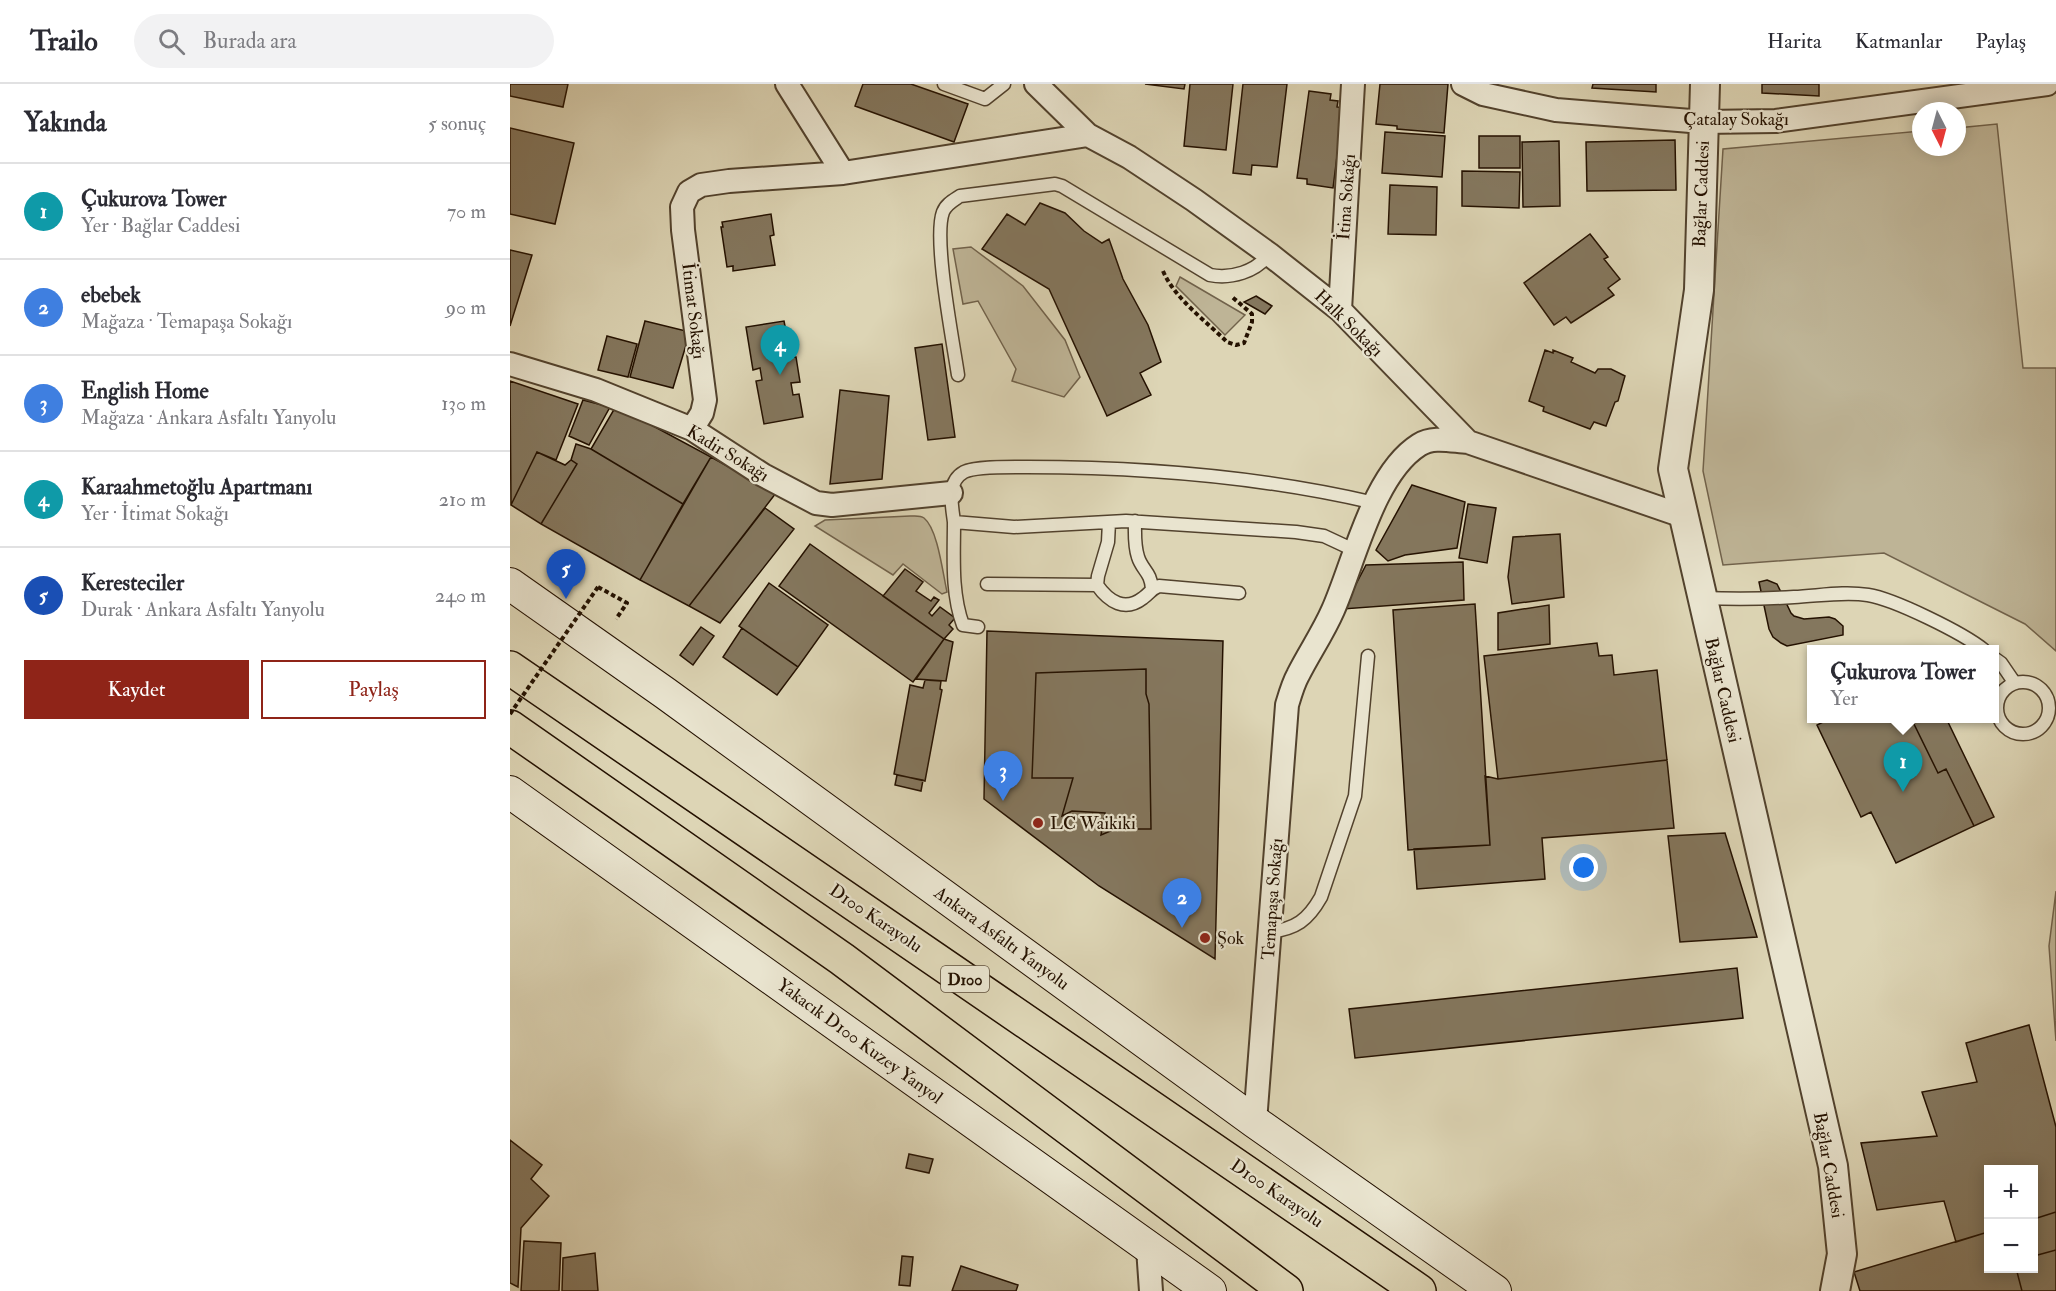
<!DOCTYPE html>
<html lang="tr">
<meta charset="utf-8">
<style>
body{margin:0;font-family:"IM FELL Double Pica",serif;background:#f2f2f3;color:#2b2b33}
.controls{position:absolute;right:18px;bottom:18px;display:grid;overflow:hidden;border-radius:0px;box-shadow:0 3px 15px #0003}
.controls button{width:54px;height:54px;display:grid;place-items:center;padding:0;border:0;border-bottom:2px solid #e1e1e2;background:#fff;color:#2b2b33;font:30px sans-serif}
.compass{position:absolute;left:1402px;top:18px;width:54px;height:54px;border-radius:50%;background:#fff;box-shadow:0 3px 15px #0003;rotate:174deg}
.you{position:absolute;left:1074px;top:784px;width:21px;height:21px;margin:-15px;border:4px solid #fff;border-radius:50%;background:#1a73e8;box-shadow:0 0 0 9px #1a73e833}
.badge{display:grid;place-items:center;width:39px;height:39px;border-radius:50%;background:#8f2418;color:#fff;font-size:20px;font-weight:700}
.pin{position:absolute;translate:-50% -50px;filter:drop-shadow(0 2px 3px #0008)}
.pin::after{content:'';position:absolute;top:32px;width:21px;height:18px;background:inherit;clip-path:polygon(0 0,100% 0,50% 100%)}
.popup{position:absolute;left:1297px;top:561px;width:192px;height:78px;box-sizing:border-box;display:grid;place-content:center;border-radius:0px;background:#fff;filter:drop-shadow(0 2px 4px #0005);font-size:20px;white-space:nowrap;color:#7c7c81}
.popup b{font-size:22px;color:#2b2b33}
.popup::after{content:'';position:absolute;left:50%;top:100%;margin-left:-12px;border:12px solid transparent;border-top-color:#fff}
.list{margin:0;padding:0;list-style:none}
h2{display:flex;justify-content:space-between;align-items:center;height:78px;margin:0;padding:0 24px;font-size:26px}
h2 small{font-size:20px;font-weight:400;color:#7c7c81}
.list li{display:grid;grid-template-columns:39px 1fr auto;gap:18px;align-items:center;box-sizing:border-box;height:96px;padding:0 24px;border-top:2px solid #e1e1e2}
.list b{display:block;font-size:22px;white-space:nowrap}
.list p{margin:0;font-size:20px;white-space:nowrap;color:#7c7c81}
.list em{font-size:20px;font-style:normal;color:#7c7c81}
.actions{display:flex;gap:12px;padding:18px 24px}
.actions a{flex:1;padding:14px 0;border:2px solid #8f2418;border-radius:0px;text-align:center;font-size:21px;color:#8f2418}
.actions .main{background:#8f2418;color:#fff}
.icon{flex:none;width:33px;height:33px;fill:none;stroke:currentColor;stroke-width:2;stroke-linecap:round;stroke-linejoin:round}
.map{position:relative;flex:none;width:1546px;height:1207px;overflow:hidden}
header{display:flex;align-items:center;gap:36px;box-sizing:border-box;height:84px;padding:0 30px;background:#fff;border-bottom:2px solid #e1e1e2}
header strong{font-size:28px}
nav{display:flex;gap:33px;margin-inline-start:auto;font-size:21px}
.search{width:420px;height:54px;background:#f2f2f3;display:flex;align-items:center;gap:15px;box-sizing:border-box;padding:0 21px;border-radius:33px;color:#7c7c81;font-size:22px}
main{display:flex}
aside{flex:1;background:#fff}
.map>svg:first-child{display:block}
.green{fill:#beb496;stroke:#71624b;stroke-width:1.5}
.building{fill:#84775e;stroke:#241100;stroke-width:1.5}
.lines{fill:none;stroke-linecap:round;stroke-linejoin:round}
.service-casing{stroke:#52422d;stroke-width:15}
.minor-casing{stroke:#52422d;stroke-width:26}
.tertiary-casing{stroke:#52422d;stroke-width:32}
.secondary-casing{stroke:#241100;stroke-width:34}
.trunk-casing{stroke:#241100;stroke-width:36}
.path{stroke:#241100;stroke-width:4;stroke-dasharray:4.5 3;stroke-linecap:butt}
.service{stroke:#e9e4cf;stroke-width:12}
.minor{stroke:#e9e4cf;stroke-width:22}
.tertiary{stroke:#e9e4cf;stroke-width:28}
.secondary{stroke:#e9e4cf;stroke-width:32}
.trunk{stroke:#ddd5b5;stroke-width:33}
.path-bridge{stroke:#241100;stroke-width:4;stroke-dasharray:4.5 3;stroke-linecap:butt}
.poi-dot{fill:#8f2418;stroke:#e9e4cf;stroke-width:2}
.labels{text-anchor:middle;stroke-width:4.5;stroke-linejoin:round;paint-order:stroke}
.shield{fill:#e9e4cf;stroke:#5f503e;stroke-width:1.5}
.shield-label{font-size:16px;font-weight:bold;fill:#241100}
.street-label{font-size:18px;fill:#241100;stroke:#e9e4cf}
.poi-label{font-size:18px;fill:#241100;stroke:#e9e4cf;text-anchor:start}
</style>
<header>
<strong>Trailo</strong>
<div class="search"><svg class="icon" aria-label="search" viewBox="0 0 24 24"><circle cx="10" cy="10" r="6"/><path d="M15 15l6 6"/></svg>Burada ara</div>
<nav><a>Harita</a><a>Katmanlar</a><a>Paylaş</a></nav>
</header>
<main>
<aside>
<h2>Yakında<small>5 sonuç</small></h2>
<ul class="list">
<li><span class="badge" style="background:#0f9aa8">1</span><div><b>Çukurova Tower</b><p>Yer · Bağlar Caddesi</p></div><em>70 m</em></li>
<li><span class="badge" style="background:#3f7fe0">2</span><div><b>ebebek</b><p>Mağaza · Temapaşa Sokağı</p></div><em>90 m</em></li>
<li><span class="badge" style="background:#3f7fe0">3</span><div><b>English Home</b><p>Mağaza · Ankara Asfaltı Yanyolu</p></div><em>130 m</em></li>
<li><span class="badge" style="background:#0f9aa8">4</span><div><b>Karaahmetoğlu Apartmanı</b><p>Yer · İtimat Sokağı</p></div><em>210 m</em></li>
<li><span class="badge" style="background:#1a4fb4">5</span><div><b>Keresteciler</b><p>Durak · Ankara Asfaltı Yanyolu</p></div><em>240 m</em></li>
</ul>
<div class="actions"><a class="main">Kaydet</a><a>Paylaş</a></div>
</aside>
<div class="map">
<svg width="1546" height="1207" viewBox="0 0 1546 1207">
<rect width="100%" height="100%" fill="#ddd5b5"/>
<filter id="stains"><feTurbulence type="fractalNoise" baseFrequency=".00333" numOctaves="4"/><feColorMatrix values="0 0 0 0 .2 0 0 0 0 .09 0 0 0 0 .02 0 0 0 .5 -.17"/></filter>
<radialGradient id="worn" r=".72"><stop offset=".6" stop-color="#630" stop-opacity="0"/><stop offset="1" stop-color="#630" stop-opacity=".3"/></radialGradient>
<path class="green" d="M 1487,40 L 1513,284 L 1546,284 L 1546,567 L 1515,540 L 1374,469 L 1213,481 L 1193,387 L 1213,65 L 1411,47 L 1411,63 L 1447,63 L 1447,44 Z
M 461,163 L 513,202 L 555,256 L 570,293 L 554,313 L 502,297 L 506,285 L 468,217 L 453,220 L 443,165 Z
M 670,193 L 735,231 L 715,251 L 666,202 Z
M 400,432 C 405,432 410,431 414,434 C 428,445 433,491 437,508 L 432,510 L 393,480 L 383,491 L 305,442 L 315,436 Z
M 1546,807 L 1546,957 L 1539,862 Z"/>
<path class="building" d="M 0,0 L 58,0 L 53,23 L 0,12 Z
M 353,0 L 401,0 L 458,20 L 444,58 L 345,22 Z
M 635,0 L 675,0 L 674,5 Z
M 680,0 L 723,0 L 716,66 L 674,62 Z
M 733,0 L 777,0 L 767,83 L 742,81 L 741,91 L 723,89 Z
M 870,0 L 938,0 L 934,49 L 887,45 L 887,42 L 866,40 Z
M 1083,0 L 1146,0 L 1146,8 L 1082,4 Z
M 1252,0 L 1309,0 L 1309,12 L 1252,9 Z
M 799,7 L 821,10 L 820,16 L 828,17 L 827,23 L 833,24 L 823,104 L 797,100 L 797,95 L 787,94 Z
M 0,44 L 64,59 L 45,140 L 0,130 Z
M 875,48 L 935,52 L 932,93 L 872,89 Z
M 969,52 L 1010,52 L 1010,84 L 969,84 Z
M 1165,56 L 1166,106 L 1077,107 L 1076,58 Z
M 1049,57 L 1050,122 L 1013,123 L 1012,58 Z
M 952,87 L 1010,88 L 1009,124 L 952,122 Z
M 880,101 L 927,103 L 926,151 L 878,150 Z
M 530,119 L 555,129 L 574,147 L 592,159 L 599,155 L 613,195 L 638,241 L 651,278 L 630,289 L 641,311 L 597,332 L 539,205 L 472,165 L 497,130 L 515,141 Z
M 261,130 L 264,151 L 260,152 L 265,181 L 223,187 L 223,182 L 217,183 L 211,143 L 213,143 L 212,138 Z
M 1080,150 L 1098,173 L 1094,175 L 1110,195 L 1098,204 L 1104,211 L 1061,239 L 1056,233 L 1044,241 L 1014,199 Z
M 0,166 L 22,171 L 0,242 Z
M 746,212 L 762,222 L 755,230 L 734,218 Z
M 135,237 L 180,248 L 163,304 L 120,293 Z
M 274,237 L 278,258 L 274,259 L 276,274 L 286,273 L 290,298 L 281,299 L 283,311 L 289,310 L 293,333 L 254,340 L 246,297 L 252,296 L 250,284 L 243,286 L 236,243 Z
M 97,252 L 127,260 L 118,293 L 88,286 Z
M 432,260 L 445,353 L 418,356 L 405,264 Z
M 1035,266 L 1043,269 L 1043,266 L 1063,274 L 1061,278 L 1085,289 L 1088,285 L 1101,285 L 1115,292 L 1108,317 L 1105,318 L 1096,342 L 1084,338 L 1080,345 L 1033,327 L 1034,323 L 1019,317 Z
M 0,297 L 68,320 L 46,376 L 27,368 L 1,421 Z
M 330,306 L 379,312 L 372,395 L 320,400 Z
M 73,316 L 100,323 L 79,361 L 59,352 Z
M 106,322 L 201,373 L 173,420 L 81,365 Z
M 66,360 L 81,365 L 173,420 L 130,496 L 31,440 L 67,380 L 61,376 Z
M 27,368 L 55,381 L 61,376 L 67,380 L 31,440 L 1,421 Z
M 201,373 L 266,409 L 179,522 L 130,496 Z
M 902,401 L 955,418 L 947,464 L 895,471 L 878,477 L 866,466 Z
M 958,420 L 986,424 L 977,479 L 949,474 Z
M 255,424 L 284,445 L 210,539 L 179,522 Z
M 1050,450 L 1054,513 L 1002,520 L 998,493 L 1003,453 Z
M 300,460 L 434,555 L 403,598 L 269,502 Z
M 953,478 L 954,516 L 833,525 L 856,481 Z
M 395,485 L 413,498 L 406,507 L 421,517 L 424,513 L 429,516 L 419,529 L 422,532 L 430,523 L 445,534 L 439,541 L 443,545 L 434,555 L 373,512 Z
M 1257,496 L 1267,500 L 1281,529 L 1284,532 L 1294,535 L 1319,533 L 1325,535 L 1333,542 L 1333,551 L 1277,562 L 1271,559 L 1263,553 L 1259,545 L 1249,498 Z
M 259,499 L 318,541 L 288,583 L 229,542 Z
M 965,520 L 980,761 L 898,766 L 883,526 Z
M 1039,521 L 1040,560 L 988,566 L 988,529 Z
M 191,543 L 204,552 L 183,581 L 170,571 Z
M 232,544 L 288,583 L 267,611 L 213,573 Z
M 477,547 L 713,557 L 705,875 L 589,802 L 474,715 Z
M 434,555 L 443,558 L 436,597 L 406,595 Z
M 1087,559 L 1089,572 L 1102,571 L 1104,591 L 1147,586 L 1157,676 L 988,695 L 974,572 Z
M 636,585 L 636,610 L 639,620 L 641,745 L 605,745 L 591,751 L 595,729 L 562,727 L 552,732 L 563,694 L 522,694 L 526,589 Z
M 415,596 L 431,597 L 430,605 L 432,606 L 415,697 L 384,690 L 400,601 L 413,604 Z
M 1321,634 L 1401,634 L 1428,689 L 1436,685 L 1464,742 L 1386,779 L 1361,728 L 1351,733 L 1307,641 Z
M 1401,634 L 1436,634 L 1484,733 L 1464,742 L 1436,685 L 1428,689 Z
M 1157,676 L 1164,744 L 1032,754 L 1035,795 L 907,805 L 904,765 L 980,761 L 975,692 L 988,695 Z
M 387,691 L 413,696 L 411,707 L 385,701 Z
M 1215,749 L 1247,853 L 1170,858 L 1158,752 Z
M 1227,884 L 1233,934 L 845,974 L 839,925 Z
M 1519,941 L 1546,1043 L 1546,1128 L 1524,1135 L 1524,1086 L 1478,1086 L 1478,1148 L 1446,1158 L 1434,1117 L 1367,1126 L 1351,1059 L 1427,1052 L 1412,1008 L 1467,998 L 1456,959 Z
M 0,1056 L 32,1081 L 21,1095 L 39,1112 L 11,1144 L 8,1203 L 0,1199 Z
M 399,1070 L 423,1075 L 419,1089 L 396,1084 Z
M 1546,1128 L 1546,1166 L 1524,1172 L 1524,1135 Z
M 1478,1148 L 1478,1184 L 1506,1184 L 1512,1207 L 1350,1207 L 1344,1188 Z
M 14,1157 L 51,1159 L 49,1207 L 11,1207 Z
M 1546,1166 L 1546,1207 L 1512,1207 L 1506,1184 L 1524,1184 L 1524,1172 Z
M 85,1169 L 88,1207 L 52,1207 L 53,1174 Z
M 392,1172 L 403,1173 L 400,1202 L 389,1201 Z
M 451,1182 L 508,1201 L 506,1207 L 442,1207 Z"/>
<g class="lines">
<g class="service-casing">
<path id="service" d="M 434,0 L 475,15 L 494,0
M 448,291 C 443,257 423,155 433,128 C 436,120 444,116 450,112 L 545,100 L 552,102 L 700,191 C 721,195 746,188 759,170
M 625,437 C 625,449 624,461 628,473 C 632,486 641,488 642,505
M 444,438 C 444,471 441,509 453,541 L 468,543
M 844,466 L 814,452 L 786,448 L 616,437 L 504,443 L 444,438 C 442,421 436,398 454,388 C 465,382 503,383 517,383 C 631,383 754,393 865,419
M 477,500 L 587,501 C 599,518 615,528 633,514 C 640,509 641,505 649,502 L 729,509
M 587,501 L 588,492 L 598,458 L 599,438
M 1192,514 C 1223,515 1254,515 1284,513 C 1308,512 1334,507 1358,511 C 1384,515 1453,549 1474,566
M 1484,574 L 1491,579 L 1504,598
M1487 624a26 26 0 1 1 52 0a26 26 0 1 1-52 0Z
M 759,848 C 786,845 798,836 811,813 L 845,712 L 858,572"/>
</g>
<g class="minor-casing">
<path id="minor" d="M 277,0 L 333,89
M 526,0 L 578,51 L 619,73 L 684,116 L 759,170 L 830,226 L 958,358 L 1173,432
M 953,0 L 973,10 L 1046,26 L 1193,38 L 1266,37 L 1537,0
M 830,226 L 843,0
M 0,280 L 86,306 L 182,345 L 253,391 L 306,419 L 322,421 L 441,409
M 182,345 L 192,329 L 195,316 L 173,146 L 172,123 L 179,108 L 191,101 L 219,97 L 333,89 L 578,51
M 745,1038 L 777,621 C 780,611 783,600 788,591 C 799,569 813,549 823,526 C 844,479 863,390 909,361 C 923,352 941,357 958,358
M 638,1164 L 641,1207"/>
</g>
<g class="tertiary-casing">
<path id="tertiary" d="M 1195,0 L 1189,206 L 1163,385 L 1323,1082 L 1332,1170 L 1325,1207"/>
</g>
<g class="secondary-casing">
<path id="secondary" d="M 0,500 L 155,609 L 745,1038 L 985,1207
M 0,708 L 700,1207"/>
</g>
<g class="trunk-casing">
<path id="trunk" d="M 0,584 L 909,1207
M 0,643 L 332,875 L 776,1207"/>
</g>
<path class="path" d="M 653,187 C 665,215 696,237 717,258 L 726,261 L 734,259 L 742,238 L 742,230 L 721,212
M 88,503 L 117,519 L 106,535"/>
<use href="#service" class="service"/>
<use href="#minor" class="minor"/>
<use href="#tertiary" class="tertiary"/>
<use href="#secondary" class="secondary"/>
<use href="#trunk" class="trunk"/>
<path class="path-bridge" d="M 0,630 L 88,503"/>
</g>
<g class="poi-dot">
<circle cx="528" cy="739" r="6"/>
<circle cx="695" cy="854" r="6"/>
</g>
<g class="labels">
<rect class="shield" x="431" y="882" width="48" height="26" rx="4.5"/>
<g class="shield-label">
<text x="455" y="901">D100</text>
</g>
<g class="street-label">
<text x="1226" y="41">Çatalay Sokağı</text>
<text transform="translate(1191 110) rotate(-88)" y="6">Bağlar Caddesi</text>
<text transform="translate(836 113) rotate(-86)" y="6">İtina Sokağı</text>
<text transform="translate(184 227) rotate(83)" y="6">İtimat Sokağı</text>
<text transform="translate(839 239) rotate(44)" y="6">Halk Sokağı</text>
<text transform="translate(218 369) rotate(31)" y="6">Kadir Sokağı</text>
<text transform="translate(1213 606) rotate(77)" y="6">Bağlar Caddesi</text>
<text transform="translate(762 815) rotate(-86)" y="6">Temapaşa Sokağı</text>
<text transform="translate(366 834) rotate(34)" y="6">D100 Karayolu</text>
<text transform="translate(492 854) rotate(36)" y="6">Ankara Asfaltı Yanyolu</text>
<text transform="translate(350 957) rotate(36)" y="6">Yakacık D100 Kuzey Yanyol</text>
<text transform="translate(1319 1081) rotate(80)" y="6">Bağlar Caddesi</text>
<text transform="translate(767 1109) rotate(34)" y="6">D100 Karayolu</text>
</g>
<g class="poi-label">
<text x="540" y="745">LC Waikiki</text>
<text x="707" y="860">Şok</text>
</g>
</g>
<rect width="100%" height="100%" filter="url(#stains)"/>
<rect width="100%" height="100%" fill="url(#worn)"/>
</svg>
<div class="controls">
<button>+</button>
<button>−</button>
</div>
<svg class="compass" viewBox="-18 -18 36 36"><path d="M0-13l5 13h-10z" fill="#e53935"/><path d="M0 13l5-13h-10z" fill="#7c7c81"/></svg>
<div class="you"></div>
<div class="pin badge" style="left:1393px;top:708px;background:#0f9aa8">1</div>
<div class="popup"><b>Çukurova Tower</b>Yer</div>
<div class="pin badge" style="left:672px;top:844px;background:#3f7fe0">2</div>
<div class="pin badge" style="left:493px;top:717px;background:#3f7fe0">3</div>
<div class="pin badge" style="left:270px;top:291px;background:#0f9aa8">4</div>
<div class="pin badge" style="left:56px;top:515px;background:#1a4fb4">5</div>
</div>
</main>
